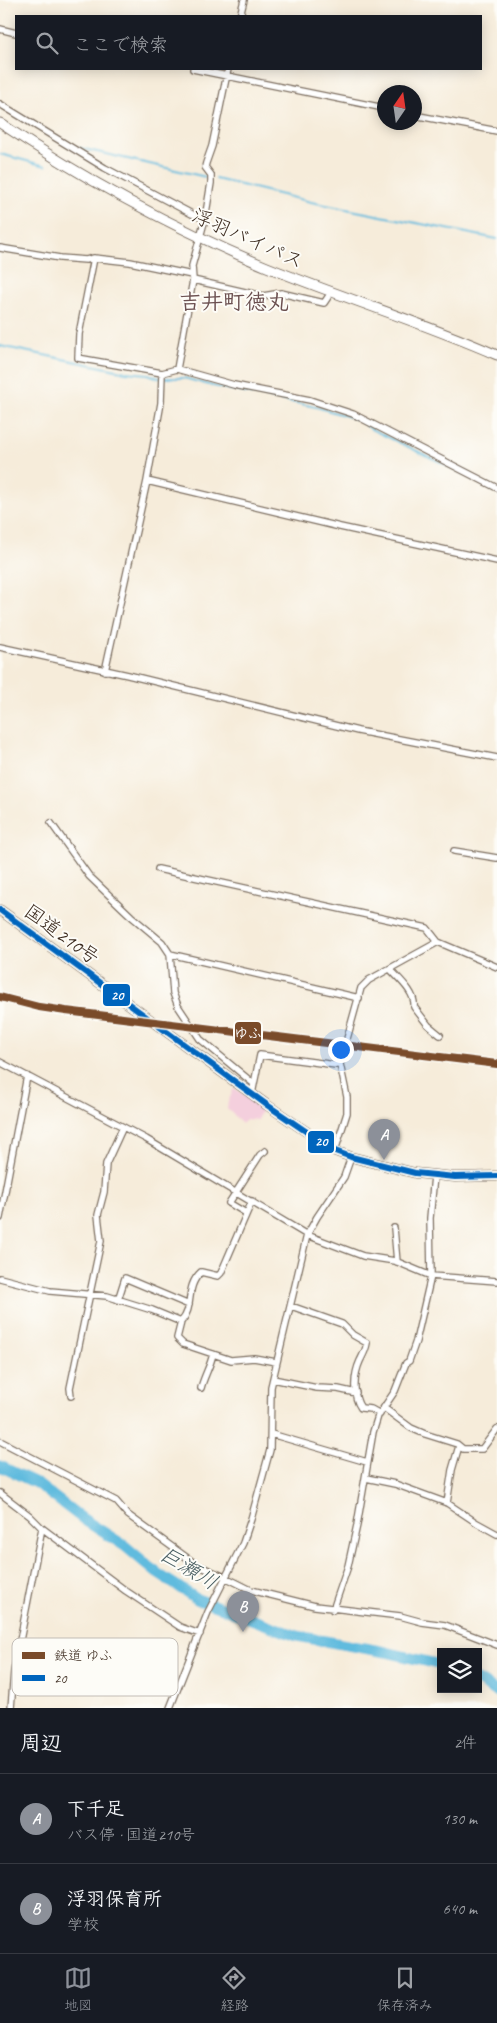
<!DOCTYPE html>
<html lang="ja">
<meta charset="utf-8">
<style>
body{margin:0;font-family:Caveat,"Klee One",sans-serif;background:#20242c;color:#f1f3f6}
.controls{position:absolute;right:15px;bottom:15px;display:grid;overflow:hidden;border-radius:0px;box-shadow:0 2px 12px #0003}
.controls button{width:45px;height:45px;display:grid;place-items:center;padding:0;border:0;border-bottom:1px solid #363941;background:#171b24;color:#f1f3f6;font:25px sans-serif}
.compass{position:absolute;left:377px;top:85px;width:45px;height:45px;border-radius:50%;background:#171b24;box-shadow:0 2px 12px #0003;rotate:13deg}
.you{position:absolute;left:340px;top:1049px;width:18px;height:18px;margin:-12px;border:4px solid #fff;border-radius:50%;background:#1a73e8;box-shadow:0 0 0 8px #1a73e833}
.badge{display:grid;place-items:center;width:32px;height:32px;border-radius:50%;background:#8c9099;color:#fff;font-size:16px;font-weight:700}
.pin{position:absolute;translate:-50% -41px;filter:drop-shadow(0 1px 2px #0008)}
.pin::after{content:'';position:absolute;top:26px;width:18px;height:15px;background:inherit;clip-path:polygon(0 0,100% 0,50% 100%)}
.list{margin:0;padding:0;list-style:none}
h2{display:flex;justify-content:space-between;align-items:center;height:65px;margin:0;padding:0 20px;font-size:21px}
h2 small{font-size:16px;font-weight:400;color:#9ea1a6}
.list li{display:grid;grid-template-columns:32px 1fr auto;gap:15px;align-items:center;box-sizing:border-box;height:90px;padding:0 20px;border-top:1px solid #363941}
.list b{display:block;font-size:19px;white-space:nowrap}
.list p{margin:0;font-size:16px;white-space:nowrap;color:#9ea1a6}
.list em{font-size:16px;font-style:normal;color:#9ea1a6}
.icon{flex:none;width:28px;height:28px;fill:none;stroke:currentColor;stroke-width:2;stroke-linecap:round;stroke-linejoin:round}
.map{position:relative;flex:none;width:497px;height:1708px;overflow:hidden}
.search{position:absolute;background:#171b24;box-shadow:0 2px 12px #0003;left:15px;right:15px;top:15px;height:55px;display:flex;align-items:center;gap:12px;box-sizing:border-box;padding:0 18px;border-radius:0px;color:#9ea1a6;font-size:19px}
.sheet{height:245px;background:#171b24}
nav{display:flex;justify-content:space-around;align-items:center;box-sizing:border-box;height:70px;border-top:1px solid #363941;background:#171b24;font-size:14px;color:#9ea1a6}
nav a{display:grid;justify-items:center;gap:2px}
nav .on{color:#8c9099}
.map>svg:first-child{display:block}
.built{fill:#f4cfdd}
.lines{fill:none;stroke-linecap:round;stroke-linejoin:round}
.stream{stroke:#60bbde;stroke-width:2}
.river{stroke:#60bbde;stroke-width:11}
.minor-casing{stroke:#7c6e60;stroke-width:8}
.trunk-casing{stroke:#7c6e60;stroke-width:11}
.minor{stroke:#fff;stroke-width:5.5}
.trunk{stroke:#fff;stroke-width:9}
.bus-1-casing{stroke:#fdfcf7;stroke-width:10}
.bus-1{stroke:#0065bd;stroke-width:6}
.rail-1-casing{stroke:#fdfcf7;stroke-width:11}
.rail-1{stroke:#7a4b2a;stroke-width:8}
.labels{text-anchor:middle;stroke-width:4;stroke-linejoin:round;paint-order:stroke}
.street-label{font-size:20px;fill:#3b2a1e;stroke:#fdfcf7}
.water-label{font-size:21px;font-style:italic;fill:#485d61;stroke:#fdfcf7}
.quarter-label{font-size:22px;font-weight:bold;fill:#6c5151;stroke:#fdfcf7}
.key{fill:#fdfcf7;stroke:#c3bdb6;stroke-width:1}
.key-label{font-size:14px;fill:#3b2a1e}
.line-badge{stroke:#fdfcf7;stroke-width:2}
.badge-label{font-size:14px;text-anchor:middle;font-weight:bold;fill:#fff}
</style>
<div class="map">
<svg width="497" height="1708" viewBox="0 0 497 1708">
<rect width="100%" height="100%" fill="#fdfcf7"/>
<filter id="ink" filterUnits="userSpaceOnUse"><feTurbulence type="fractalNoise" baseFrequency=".02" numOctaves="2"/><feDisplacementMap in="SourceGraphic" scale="10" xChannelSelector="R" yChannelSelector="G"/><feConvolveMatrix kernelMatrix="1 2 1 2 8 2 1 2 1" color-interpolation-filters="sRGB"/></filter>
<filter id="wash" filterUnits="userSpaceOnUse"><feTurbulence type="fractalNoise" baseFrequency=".0096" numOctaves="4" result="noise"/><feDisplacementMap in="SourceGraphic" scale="20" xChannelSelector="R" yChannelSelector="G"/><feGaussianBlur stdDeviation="1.12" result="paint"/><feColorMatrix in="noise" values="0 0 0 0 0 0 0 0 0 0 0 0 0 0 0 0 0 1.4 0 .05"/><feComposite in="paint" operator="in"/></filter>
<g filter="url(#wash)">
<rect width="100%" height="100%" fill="#f6ecda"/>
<path class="built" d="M 234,1088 L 263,1107 L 257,1120 L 246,1119 L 242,1124 L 227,1108 L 228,1102 Z"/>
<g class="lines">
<path class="stream" d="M 80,148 L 206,177
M 0,154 L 46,166
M 216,179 L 311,202 L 497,239
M 0,346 L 126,372 L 148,374 L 159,378 L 184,378 L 213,386 L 316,407 L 347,416 L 359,420 L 371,429 L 467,475
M 471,478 L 497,492"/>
<path class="river" d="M 0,1466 L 36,1483 L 83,1519 L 125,1546 L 157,1573 L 197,1599 L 297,1636 L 386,1652 L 441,1665
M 478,1680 L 497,1692"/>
</g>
</g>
<g filter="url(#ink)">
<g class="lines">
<g class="minor-casing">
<path id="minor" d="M 240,16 L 244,0
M 0,29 L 16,33
M 193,69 L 384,108
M 0,104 L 105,168 L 192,214 L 205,219
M 414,115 L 497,131
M 0,248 L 60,258 L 86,260 L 94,258 L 130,262 L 192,275
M 94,258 L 79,334 L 78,358 L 162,373 L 177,369 L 234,385 L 310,400 L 353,414 L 497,488
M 193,280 L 263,296 L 281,293 L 324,303 L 328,297
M 177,369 L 193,280 L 192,266 L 205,219 L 211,183 L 211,175 L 205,167 L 206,163 L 212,146 L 228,69
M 147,481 L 340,527 L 497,561
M 0,647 L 128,675 L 358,731 L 497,758
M 105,671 L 147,481 L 161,403 L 162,373
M 51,823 L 89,876 L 131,916 L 162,942 L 170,954 L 173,993 L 178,1006 L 200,1039 L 254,1084 L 252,1094
M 454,851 L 497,858
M 158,869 L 427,928 L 438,942
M 170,954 L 359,998
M 390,969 C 399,979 416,993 414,1007 L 428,1025 L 440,1035
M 0,1062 L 146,1139 L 307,1235 L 363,1256 L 395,1261 L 431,1276 L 497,1281
M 254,1084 L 260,1055 L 336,1065 L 340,1064
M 335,1151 L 347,1113 L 347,1097 L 340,1064 L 361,988 L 369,980 L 438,942 L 497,967
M 246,1213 L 229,1203 L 260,1155 L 265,1151
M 0,1218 L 27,1076
M 394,1228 L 397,1262
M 0,1278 L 50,1291 L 107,1296 L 152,1310 L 181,1322 L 177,1338 L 183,1344 L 231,1360 L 254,1358 L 276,1362
M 118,1300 L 125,1278 L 189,1305
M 291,1306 L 342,1324 L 353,1335 L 367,1343 C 366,1350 363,1355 360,1361 C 354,1374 352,1396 361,1408 L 371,1409 L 380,1414
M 181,1322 C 195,1307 184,1288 201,1272 L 218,1276 L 221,1273 L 252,1201
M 273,1379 L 317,1388 L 338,1389 L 356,1393
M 201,1388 C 204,1376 210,1367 213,1354
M 71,1396 L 70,1388 L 101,1241 L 98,1215 L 104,1192 L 106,1164 L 123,1127
M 384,1408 L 411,1428 L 425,1434 L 457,1444 L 463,1449 L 482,1449 L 497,1429
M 271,1434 L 367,1462
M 0,1441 L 116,1501 L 128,1515 L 197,1565 L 225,1577 L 251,1590 L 315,1606 L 400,1616 L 422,1622 L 445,1625 L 497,1645
M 366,1478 L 395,1484 L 447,1503 L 477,1523 L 497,1534
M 0,1493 L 30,1516 L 42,1528 L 126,1591 L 180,1627 L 200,1634
M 447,1503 L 452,1470 L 459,1446
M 333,1610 L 348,1566 L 357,1525 L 373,1432 L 378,1416 L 395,1391 L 406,1363 L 409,1361 L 416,1341 L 431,1276 L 430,1218 L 434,1176
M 11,1708 L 14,1671 L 42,1528
M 170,1708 L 208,1612 L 243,1543 L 251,1519 L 270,1450 L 271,1387 L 307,1235 L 317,1217 L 344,1177 L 351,1157"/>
</g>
<g class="trunk-casing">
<path id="trunk" d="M 0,123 C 84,179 173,228 267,267 C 343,298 422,322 497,355
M 0,910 L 267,1105 L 335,1151 L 351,1157 L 415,1173 L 455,1177 L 497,1176"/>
</g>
<use href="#minor" class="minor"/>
<use href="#trunk" class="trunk"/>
<g class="bus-1-casing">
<path id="bus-1" d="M 0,910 L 267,1105 L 335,1151 L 351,1157 L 415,1173 L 455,1177 L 497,1176"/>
</g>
<use href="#bus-1" class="bus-1"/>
<g class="rail-1-casing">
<path id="rail-1" d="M 0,997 L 39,1007 L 66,1011 L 497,1064"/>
</g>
<use href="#rail-1" class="rail-1"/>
</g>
</g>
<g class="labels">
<g class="street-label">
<text transform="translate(248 238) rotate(24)" y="7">浮羽バイパス</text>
<text transform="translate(62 934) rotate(36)" y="7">国道210号</text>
</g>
<g class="water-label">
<text transform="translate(189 1568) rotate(31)" y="7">巨瀬川</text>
</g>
<g class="quarter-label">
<text x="234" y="309">吉井町徳丸</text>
</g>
</g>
<rect x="12" y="1638" width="166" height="58" rx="8" class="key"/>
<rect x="22" y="1652" width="23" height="7" fill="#7a4b2a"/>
<rect x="22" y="1675" width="23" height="6" fill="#0065bd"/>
<g class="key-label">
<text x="54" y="1660">鉄道 ゆふ</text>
<text x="54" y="1683">20</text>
</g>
<g class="line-badge">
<rect x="102" y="983" width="29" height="24" rx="5" fill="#0065bd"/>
<rect x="234" y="1021" width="28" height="24" rx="5" fill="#7a4b2a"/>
<rect x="307" y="1130" width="28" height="24" rx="5" fill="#0065bd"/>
</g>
<g class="badge-label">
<text x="117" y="1000">20</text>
<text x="248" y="1038">ゆふ</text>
<text x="321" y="1146">20</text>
</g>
</svg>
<div class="controls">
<button><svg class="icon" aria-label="layers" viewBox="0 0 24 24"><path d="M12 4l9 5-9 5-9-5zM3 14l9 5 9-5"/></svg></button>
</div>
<svg class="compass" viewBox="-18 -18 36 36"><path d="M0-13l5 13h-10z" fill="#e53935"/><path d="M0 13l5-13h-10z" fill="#9ea1a6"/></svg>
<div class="you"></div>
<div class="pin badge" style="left:384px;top:1160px">A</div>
<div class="pin badge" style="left:243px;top:1632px">B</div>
<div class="search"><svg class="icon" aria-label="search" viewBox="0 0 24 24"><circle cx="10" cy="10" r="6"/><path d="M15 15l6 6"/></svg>ここで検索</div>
</div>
<section class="sheet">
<h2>周辺<small>2件</small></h2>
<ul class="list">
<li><span class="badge">A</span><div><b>下千足</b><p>バス停 · 国道210号</p></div><em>130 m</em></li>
<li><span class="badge">B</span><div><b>浮羽保育所</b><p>学校</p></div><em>640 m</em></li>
</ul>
</section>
<nav>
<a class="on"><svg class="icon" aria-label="map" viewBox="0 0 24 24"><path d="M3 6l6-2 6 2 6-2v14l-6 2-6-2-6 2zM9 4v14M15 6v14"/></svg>地図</a>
<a><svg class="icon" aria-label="directions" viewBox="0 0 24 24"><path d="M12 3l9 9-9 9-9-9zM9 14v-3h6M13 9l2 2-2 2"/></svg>経路</a>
<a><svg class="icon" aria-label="saved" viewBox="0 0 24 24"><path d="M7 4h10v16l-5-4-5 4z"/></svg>保存済み</a>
</nav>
